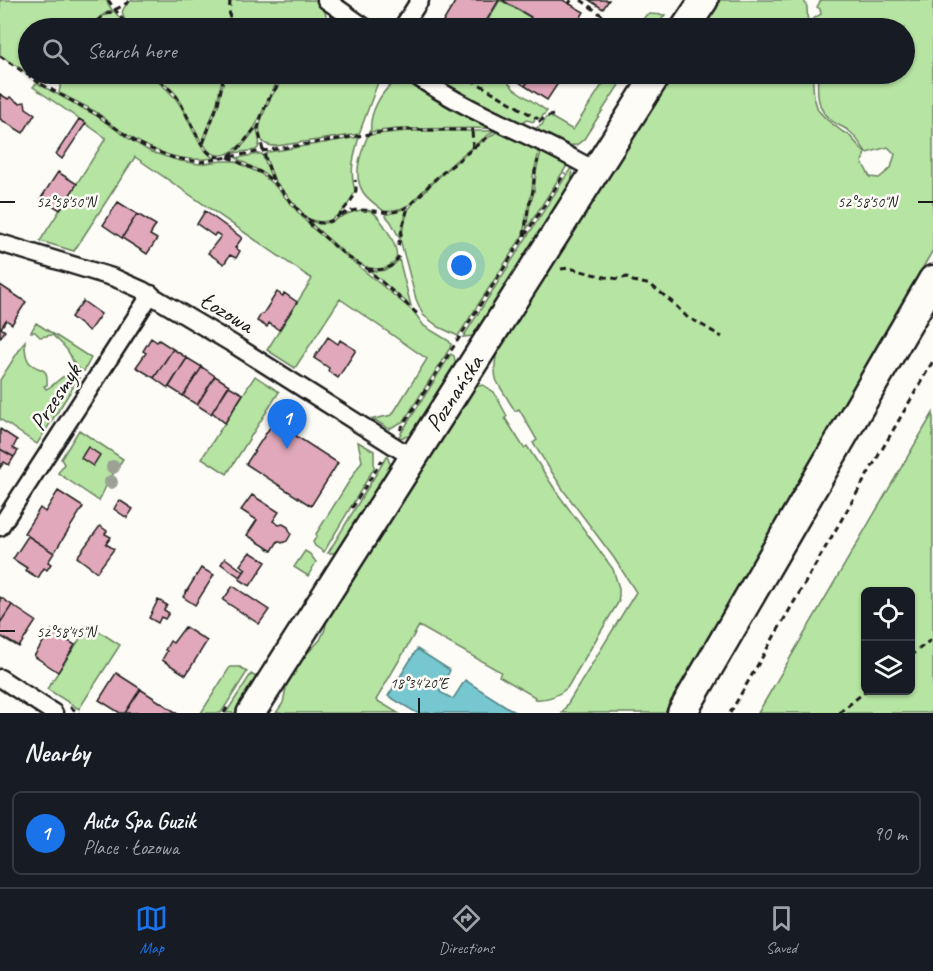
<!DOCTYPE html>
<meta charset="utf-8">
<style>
body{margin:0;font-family:Caveat,sans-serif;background:#20242c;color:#f1f3f6}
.controls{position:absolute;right:18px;bottom:18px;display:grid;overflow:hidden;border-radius:9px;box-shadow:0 2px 4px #0004}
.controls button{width:54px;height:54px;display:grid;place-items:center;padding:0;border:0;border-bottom:2px solid #363941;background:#171b24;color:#f1f3f6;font:30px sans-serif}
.you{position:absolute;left:462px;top:266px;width:21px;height:21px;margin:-15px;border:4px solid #fff;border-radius:50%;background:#1a73e8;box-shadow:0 0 0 9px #1a73e833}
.badge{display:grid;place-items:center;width:39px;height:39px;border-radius:50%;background:#1a73e8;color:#fff;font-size:20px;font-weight:700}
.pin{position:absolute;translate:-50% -50px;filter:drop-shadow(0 2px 3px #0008)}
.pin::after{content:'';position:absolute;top:32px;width:21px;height:18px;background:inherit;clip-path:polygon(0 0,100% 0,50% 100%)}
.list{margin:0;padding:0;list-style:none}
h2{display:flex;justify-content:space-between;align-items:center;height:78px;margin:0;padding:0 24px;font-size:26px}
h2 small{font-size:20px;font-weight:400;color:#9ea1a6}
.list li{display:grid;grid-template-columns:39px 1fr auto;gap:18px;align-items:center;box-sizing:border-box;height:84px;margin:0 12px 12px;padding:0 12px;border:2px solid #363941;border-radius:9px}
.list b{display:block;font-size:22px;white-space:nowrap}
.list p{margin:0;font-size:20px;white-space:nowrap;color:#9ea1a6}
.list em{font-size:20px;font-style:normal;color:#9ea1a6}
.icon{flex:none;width:33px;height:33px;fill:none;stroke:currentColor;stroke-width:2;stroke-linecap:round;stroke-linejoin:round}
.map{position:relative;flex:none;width:933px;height:713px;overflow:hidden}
.search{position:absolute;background:#171b24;box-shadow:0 2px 4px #0004;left:18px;right:18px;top:18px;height:66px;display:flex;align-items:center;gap:15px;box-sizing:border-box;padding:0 21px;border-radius:33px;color:#9ea1a6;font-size:22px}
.sheet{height:174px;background:#171b24}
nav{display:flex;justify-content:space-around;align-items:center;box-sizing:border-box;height:84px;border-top:2px solid #363941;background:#171b24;font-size:16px;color:#9ea1a6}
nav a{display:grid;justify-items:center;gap:3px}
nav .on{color:#1a73e8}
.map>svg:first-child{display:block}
.green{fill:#b6e4a2;stroke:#69805f;stroke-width:1.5;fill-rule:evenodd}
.water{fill:#76c7cf;stroke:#528387;stroke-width:1.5}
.building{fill:#e0a8ba;stroke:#1c1c1c;stroke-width:1.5}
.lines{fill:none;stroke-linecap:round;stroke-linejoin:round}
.minor-casing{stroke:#1c1c1c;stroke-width:21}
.primary-casing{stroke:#1c1c1c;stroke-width:32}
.trunk-casing{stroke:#1c1c1c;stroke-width:33}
.path{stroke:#1c1c1c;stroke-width:3;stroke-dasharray:6 4.5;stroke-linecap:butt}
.minor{stroke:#fdfcf7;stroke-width:16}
.primary{stroke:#fdfcf7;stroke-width:27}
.trunk{stroke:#fdfcf7;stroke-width:28}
.tree{fill:#9ba295}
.ticks{fill:none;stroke:#1c1c1c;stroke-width:2}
.labels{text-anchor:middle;stroke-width:5;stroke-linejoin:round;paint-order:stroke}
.street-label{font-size:24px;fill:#1c1c1c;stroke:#fdfcf7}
.ticks-label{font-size:15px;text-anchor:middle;fill:#1c1c1c;stroke:#fdfcf7;stroke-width:5;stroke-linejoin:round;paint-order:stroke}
</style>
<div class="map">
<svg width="933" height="713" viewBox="0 0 933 713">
<rect width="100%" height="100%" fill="#fdfcf7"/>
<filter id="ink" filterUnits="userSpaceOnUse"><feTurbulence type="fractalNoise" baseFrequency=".0167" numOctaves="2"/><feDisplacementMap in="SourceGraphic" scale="12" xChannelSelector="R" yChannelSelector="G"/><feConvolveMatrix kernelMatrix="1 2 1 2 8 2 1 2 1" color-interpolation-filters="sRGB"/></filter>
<g filter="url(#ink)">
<path class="green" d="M 0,0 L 106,0 L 112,10 C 102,14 96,19 89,28 L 28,28 L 28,74 L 57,74 L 42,83 L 0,55 Z
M 132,0 L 229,0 L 229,7 L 230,0 L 317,0 C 326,8 327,17 327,28 L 130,28 C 121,14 118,11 132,0 Z
M 500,0 L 530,17 L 529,19 L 535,24 L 532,28 L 483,28 Z
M 719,0 L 804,0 L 807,7 L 808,28 L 701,28 Z
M 821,0 L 933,0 L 933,250 L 665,713 L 562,713 L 636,592 L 614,558 L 564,491 L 533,443 L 537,440 L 519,409 L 515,411 L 497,382 C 493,371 495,359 498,347 L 642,118 L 673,74 L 812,74 L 814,97 L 818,110 L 826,119 L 843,132 L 848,134 L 865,153 L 862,162 L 870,177 L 879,178 L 891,168 L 895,154 L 888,147 L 867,153 C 861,146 856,136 849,131 C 844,127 837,125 832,121 C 816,110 817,91 818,74 L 904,74 L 904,28 L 810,28 L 810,21 L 821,14 L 820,9 L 817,7 Z
M 114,11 L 128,28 L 91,28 L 101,17 Z
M 648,14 L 665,15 L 655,28 L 637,28 L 646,15 Z
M 60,74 L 63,77 L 70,74 L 151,74 C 159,84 171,91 178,102 C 191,120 195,146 214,158 C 176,164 146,148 115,127 C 108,123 103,116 96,112 C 85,105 71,99 59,93 L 61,82 L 56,83 L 55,79 Z
M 153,74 L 223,74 L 217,103 L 202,143 L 175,93 Z
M 225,74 L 284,74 C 279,80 274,86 271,93 C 266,102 263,111 259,119 C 252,133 235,157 218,155 C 211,154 207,151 204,144 L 218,106 Z
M 287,74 L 381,74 L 359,134 L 276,146 C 238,146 276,86 287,74 Z
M 423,74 L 501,74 L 514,89 L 547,111 L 540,119 L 535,117 L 534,122 L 527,120 L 521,123 L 519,121 L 517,123 Z
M 609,74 L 626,74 L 584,139 C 583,140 578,144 576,145 C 566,147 554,138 547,134 C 543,131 537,131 532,130 L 542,125 L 546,118 L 549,116 L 573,130 Z
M 405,76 L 410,77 L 500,128 L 397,129 L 369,132 L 371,129 C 369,115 381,91 393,84 L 397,85 L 403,81 L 403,77 Z
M 37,83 L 95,115 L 131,140 L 151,152 L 180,161 L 199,164 L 221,161 L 234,161 L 261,174 L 276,187 L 310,226 L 414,312 L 424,326 L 449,341 L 451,344 L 450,348 L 404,421 L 389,429 L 373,419 L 392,415 L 427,359 L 340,299 L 295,368 L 267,350 L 312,279 L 135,157 L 74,251 L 40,241 L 106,138 L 33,87 Z
M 257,127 C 257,136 263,144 256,150 L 234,153 L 245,143 Z
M 407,131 L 494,131 C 463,152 435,178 409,205 L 403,208 L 385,212 C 378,206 368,200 363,192 C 352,175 361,152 368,135 Z
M 498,131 L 503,131 L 537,146 L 538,156 L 533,176 L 532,192 L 528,207 L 523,235 L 458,336 L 439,327 L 423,315 L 416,299 L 400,239 L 408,210 L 415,201 L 444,172 L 478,144 Z
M 359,137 C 354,155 349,172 355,191 C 347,211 328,231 306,217 L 275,181 L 266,158 L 266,154 L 269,152 Z
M 542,148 L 563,163 L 568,164 L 526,230 L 530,205 L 533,195 L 537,167 Z
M 259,154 L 262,154 L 263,157 L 272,179 L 263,173 L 236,158 Z
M 571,168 C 575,177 568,190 565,200 L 477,334 L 473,336 L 463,337 Z
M 406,208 L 405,219 L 399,237 L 391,222 L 385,215 Z
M 362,210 C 366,210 368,210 371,211 C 381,217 400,248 396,259 C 395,264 390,266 386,268 C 364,274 344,253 330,240 C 323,234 315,228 309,221 C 333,229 340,212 362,210 Z
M 399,259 L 411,306 L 369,270 C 381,273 391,270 399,259 Z
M 36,323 L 91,358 L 84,371 C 73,368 74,361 69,353 C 65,346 58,340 52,335 L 40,337 L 35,332 L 31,332 Z
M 25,341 C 25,349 25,359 31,364 C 42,373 48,365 47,385 L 44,386 L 46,389 C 59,384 61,369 79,378 L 37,444 L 0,419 L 0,380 Z
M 451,354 L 454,356 L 456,365 L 414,433 L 409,436 L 398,438 Z
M 255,376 L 279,392 L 227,474 L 202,458 Z
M 483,385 L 494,392 L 507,416 L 505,418 L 524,448 L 527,446 L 558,494 L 613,569 L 619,588 L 619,596 L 618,600 L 619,601 L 567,688 C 557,697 547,700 534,699 L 535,697 L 499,676 L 501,672 L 419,626 L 376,700 L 398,713 L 276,713 L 283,703 L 286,688 L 281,687 L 293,668 L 320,640 L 325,629 L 328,614 L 471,390 L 475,387 Z
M 933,413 L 933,713 L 758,713 ZM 866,592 L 910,592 L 910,690 L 866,690 Z
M 79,430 L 123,459 L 108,482 L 99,501 L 58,473 L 64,464 L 61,459 Z
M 358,442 L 374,451 L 374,468 L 324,552 L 315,546 L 313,542 L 317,536 L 316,534 L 362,461 Z
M 387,456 L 391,466 L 390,470 L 339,551 L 333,553 L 328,553 Z
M 305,551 L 310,554 L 316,562 L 308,576 L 294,567 Z
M 89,625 L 120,645 L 79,709 L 47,689 Z
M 230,667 L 240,667 L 247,672 L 221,713 L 201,713 Z
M 251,674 L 256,677 L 257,681 L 237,713 L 226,713 Z"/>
<path class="water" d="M 417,649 L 450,670 L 440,692 L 453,699 L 465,680 L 515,712 L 514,713 L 417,713 L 388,696 Z"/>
<path class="building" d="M 452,0 L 499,0 L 482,28 L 442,28 L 440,27 L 455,2 Z
M 502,0 L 563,0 L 584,12 L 574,28 L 534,28 L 537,23 L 530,19 L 531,17 Z
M 589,0 L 609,0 L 603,9 Z
M 521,74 L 533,74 L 525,86 L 516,80 Z
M 533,74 L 564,74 L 547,100 L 525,86 Z
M 0,94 L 8,99 L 10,97 L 19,103 L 25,102 L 26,108 L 35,114 L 23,133 L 0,119 Z
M 79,119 L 86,123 L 62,159 L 56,154 Z
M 58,172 L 77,184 L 60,210 L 41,198 Z
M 118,202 L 137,214 L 122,238 L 103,225 Z
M 205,211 L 242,238 L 235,248 L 240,251 L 236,258 L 230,255 L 224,264 L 208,253 L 221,236 L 216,233 L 214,236 L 197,224 Z
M 137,214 L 156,225 L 150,235 L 157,239 L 147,254 L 122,238 Z
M 0,285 L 26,302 L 12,324 L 6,320 L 1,328 L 5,331 L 0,338 Z
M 277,292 L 283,296 L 284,293 L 297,302 L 279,330 L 269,323 L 267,327 L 257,321 L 261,314 L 263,314 Z
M 83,301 L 101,314 L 89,331 L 71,317 Z
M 328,337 L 338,344 L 340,340 L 356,350 L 338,378 L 328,371 L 329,368 L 314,358 Z
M 151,338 L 157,342 L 159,340 L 173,349 L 154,378 L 136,367 L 146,353 L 143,351 Z
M 173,349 L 187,358 L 168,388 L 154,378 Z
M 187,358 L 202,367 L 183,396 L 169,387 Z
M 202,367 L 215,376 L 197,405 L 183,396 Z
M 215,376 L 229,385 L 211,414 L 197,405 Z
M 229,386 L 243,394 L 225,423 L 212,412 Z
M 280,412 L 302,426 L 296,436 L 338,463 L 311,506 L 246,464 Z
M 0,429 L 17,440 L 13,448 L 18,451 L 14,457 L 0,449 Z
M 88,447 L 100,455 L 93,466 L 81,458 Z
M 0,449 L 14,457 L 9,465 L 4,462 L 0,468 Z
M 58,491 L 83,507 L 54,553 L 24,533 L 40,508 L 45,512 Z
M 252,495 L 279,512 L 273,521 L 279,525 L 283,524 L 288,527 L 291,534 L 287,541 L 282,543 L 278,541 L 272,551 L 247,535 L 257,520 L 241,510 Z
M 119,500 L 133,509 L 127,518 L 114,509 Z
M 100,526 L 107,531 L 105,534 L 111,537 L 106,544 L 114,549 L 97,572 L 77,557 Z
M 28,536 L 54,553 L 48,562 L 51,564 L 47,570 L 44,568 L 38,578 L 25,570 L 27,568 L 13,559 Z
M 250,552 L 266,562 L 250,586 L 239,579 L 246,569 L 240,565 Z
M 225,558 L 244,572 L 240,577 L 221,564 Z
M 201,568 L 214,575 L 195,605 L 183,597 Z
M 233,586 L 269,610 L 259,624 L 223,600 Z
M 0,597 L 12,605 L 0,623 Z
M 158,600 L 167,605 L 164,610 L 169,613 L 165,619 L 161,617 L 158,623 L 149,618 Z
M 12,605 L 36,621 L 19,647 L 0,636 L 0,623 Z
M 185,627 L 207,641 L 186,675 L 162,660 L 167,651 L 165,650 L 170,641 L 173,643 Z
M 51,630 L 75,645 L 58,672 L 34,656 Z
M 116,673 L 141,689 L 125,713 L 120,713 L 99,700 Z
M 140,689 L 177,713 L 125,713 Z"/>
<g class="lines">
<g class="minor-casing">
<path id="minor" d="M 326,0 L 366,28
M 402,28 L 420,0
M 413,74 C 452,101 496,121 539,141 C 559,150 577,161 597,171
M 0,243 L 115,278 L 142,290 L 233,344 L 413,458
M 0,527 L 151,294
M 0,678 L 54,713"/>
</g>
<g class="primary-casing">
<path id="primary" d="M 685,28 L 704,0
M 251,713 L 657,74"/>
</g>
<g class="trunk-casing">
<path id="trunk" d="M 682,713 L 933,280"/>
</g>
<path class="path" d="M 108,0 L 129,28
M 581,0 L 614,24
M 569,4 L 571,0
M 90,28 C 102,14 116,11 131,0
M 229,28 L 230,0
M 0,56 L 41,84
M 59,74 L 52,79 L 41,84 L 96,114 L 136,142 L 151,149 L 174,158 L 200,162 L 263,151 L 383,132 L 403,130 L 474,130
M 152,74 C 160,82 170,88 177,97 C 186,110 200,149 212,155 C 215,157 218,157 221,157
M 462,74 L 538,119
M 539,122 L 546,117 L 553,115
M 203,143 L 218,104 L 224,74
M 472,148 L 473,143 L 472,131
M 229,156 L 239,148 L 257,126
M 228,157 L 262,173 L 274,182 L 312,226 L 346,256 L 366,268 L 420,316
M 273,180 L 263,151 L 258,128 L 261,117 L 269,98 L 286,74
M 341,215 C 366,201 385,222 408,206 C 417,200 424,190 431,183 C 440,174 451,167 460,159 C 470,151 479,143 490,136
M 307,219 C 328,229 337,219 349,203 C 352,199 355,196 356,190 C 356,187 356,183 355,180
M 524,236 L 528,209 L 533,191 L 535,171 L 538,160
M 398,246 L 408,207
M 367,269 C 384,271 394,269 400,253
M 561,269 L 569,268 L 605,277 L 619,279 L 627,277 L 633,281 L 651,285 L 672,302 L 688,318 L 697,322 L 722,337
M 400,430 L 565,173
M 352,508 L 382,460
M 910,656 L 933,638
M 70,707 L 79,713
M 224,713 L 229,704
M 730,713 L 933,361
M 839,713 L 867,690"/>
<use href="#minor" class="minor"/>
<use href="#primary" class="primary"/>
<use href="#trunk" class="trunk"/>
</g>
<g class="tree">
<circle cx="113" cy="467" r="7"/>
<circle cx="111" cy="482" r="7"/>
</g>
</g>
<path class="ticks" d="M 0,202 L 15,202M 918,202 L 933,202M 0,631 L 15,631M 419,698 L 419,713"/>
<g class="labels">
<g class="street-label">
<text transform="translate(227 312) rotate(31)" y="8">Łozowa</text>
<text transform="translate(454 393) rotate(-57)" y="8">Poznańska</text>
<text transform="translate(55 397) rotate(-57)" y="8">Przesmyk</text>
</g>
</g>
<g class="ticks-label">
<text x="66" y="207">52°58'50"N</text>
<text x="867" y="207">52°58'50"N</text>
<text x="66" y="637">52°58'45"N</text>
<text x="419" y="688">18°34'20"E</text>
</g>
</svg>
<div class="controls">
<button><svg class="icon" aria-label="locate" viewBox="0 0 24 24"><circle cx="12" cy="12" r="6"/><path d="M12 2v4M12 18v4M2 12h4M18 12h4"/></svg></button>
<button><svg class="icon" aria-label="layers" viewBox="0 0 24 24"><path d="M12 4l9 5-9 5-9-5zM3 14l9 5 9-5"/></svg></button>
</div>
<div class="you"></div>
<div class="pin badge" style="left:287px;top:449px">1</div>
<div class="search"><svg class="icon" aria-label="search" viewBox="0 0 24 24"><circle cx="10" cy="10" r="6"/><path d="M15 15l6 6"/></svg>Search here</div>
</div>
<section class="sheet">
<h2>Nearby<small></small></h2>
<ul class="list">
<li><span class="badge">1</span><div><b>Auto Spa Guzik</b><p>Place · Łozowa</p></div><em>90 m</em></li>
</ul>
</section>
<nav>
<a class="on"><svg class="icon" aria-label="map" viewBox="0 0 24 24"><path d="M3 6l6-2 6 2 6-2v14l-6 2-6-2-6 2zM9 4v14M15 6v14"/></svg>Map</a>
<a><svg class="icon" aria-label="directions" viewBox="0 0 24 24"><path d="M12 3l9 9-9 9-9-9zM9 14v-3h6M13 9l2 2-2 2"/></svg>Directions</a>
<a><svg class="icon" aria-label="saved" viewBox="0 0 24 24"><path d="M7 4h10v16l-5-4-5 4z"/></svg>Saved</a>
</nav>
